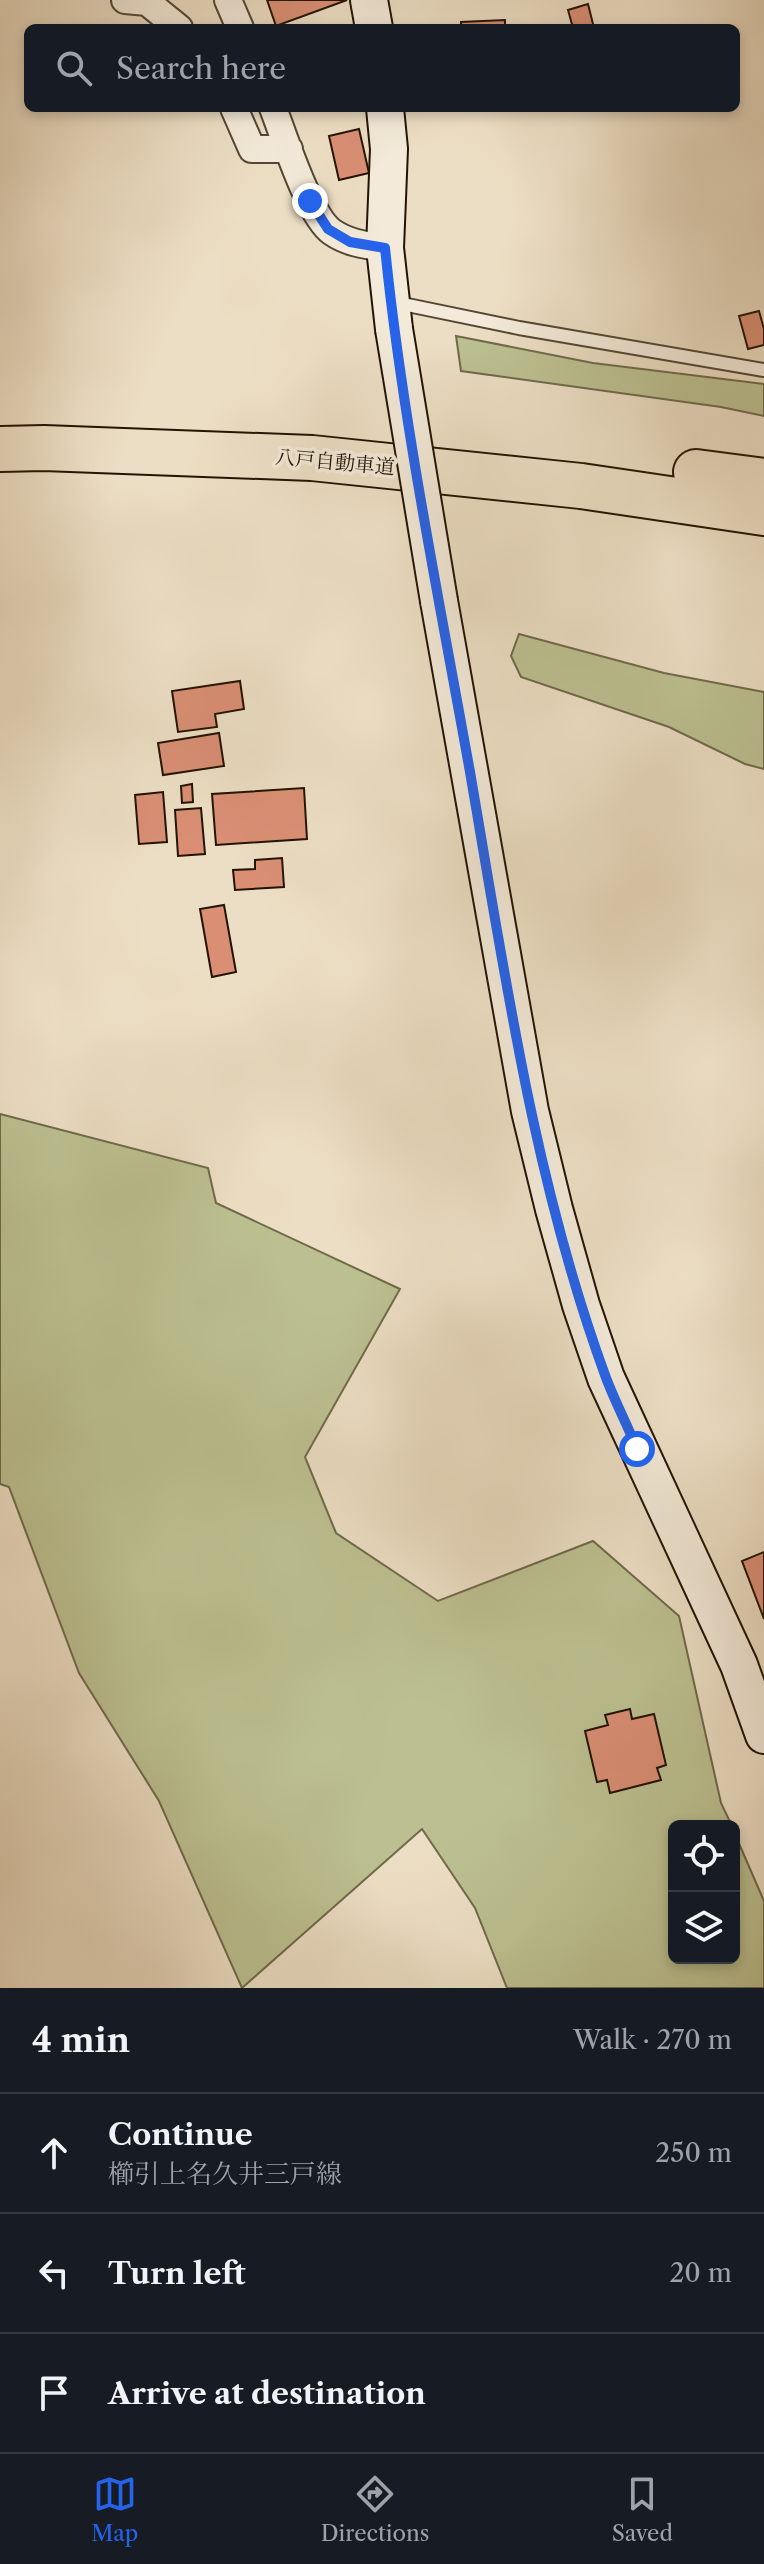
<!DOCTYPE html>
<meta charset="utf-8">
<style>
body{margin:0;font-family:"Libre Caslon Text","Noto Serif JP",serif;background:#242831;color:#f1f3f6}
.controls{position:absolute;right:24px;bottom:24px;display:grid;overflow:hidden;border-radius:12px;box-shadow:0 4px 12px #0003}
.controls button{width:72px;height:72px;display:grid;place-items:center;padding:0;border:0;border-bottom:2px solid #363941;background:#171b24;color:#f1f3f6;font:40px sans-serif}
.stop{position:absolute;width:24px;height:24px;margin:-18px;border:6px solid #2563eb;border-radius:50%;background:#fff}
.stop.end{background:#2563eb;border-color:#fff;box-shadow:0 2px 8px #0008}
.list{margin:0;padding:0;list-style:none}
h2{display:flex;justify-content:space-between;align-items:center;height:104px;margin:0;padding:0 32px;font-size:34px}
h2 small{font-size:26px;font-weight:400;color:#9ea1a6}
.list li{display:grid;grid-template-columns:52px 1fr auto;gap:24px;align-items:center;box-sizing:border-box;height:120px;padding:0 32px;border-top:2px solid #363941}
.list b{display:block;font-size:30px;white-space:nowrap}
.list p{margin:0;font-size:26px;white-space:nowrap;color:#9ea1a6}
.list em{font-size:26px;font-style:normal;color:#9ea1a6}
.icon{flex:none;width:44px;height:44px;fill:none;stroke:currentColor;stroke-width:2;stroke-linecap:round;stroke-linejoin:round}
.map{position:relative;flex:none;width:764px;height:1988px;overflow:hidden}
.search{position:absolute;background:#171b24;box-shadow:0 4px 12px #0003;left:24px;right:24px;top:24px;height:88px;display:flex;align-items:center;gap:20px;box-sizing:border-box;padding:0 28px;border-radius:12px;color:#9ea1a6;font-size:30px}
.sheet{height:464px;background:#171b24}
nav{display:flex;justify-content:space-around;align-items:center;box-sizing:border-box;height:112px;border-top:2px solid #363941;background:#171b24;font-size:22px;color:#9ea1a6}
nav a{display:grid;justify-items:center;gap:4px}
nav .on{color:#2563eb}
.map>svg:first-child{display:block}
.green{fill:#bcc091;stroke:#6f6a4a;stroke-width:2}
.building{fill:#da8f75;stroke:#221303;stroke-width:2}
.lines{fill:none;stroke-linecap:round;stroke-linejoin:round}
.lane-casing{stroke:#544633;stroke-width:16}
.street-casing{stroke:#544633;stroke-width:30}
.secondary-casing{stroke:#221303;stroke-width:40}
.highway-casing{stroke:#221303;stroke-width:48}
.lane{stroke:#f3ead9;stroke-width:12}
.street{stroke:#f3ead9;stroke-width:26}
.secondary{stroke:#f3ead9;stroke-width:36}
.highway{stroke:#ecdec4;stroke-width:44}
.secondary-bridge-casing{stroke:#221303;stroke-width:40;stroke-linecap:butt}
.secondary-bridge{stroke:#f3ead9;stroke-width:36}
.route{stroke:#2563eb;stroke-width:10}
.labels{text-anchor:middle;stroke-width:7;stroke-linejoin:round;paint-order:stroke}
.street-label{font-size:20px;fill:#221303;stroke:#f3ead9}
</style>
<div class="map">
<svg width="764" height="1988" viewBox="0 0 764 1988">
<rect width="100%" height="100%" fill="#ecdec4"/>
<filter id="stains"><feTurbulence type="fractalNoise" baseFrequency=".0025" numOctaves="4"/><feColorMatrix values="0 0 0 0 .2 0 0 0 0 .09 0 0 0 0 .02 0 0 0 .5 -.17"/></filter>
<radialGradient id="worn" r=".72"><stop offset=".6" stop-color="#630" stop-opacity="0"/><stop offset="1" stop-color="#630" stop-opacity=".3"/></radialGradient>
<path class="green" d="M 456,336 L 593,363 L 764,384 L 764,416 L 721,407 L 461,371 Z
M 519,634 L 664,673 L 764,692 L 764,769 L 745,764 L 669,727 L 521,677 L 511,656 Z
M 0,1114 L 208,1168 L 216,1203 L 400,1289 L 305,1457 L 336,1533 L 438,1601 L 593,1541 L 679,1616 L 721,1803 L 732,1826 L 674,1826 L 674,1958 L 734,1958 L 734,1832 L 764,1901 L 764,1988 L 507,1988 L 475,1908 L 422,1829 L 242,1988 L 159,1801 L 79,1673 L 9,1487 L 0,1484 Z"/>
<path class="building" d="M 267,0 L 347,0 L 276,26 Z
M 588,4 L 594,28 L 573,28 L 568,10 Z
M 505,20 L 505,28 L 461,28 L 461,22 Z
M 359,129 L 369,173 L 339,180 L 329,136 Z
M 759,311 L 764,329 L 764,345 L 748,349 L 739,316 Z
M 240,681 L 244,709 L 215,714 L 217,727 L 178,732 L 172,691 Z
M 219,733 L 224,766 L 163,775 L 158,743 Z
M 192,784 L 193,802 L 182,803 L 181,786 Z
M 304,788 L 307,839 L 216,845 L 212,794 Z
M 163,792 L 167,842 L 139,844 L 135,795 Z
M 201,808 L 205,854 L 178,856 L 175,810 Z
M 282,858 L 284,887 L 235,890 L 233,870 L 255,869 L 255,860 Z
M 224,905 L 236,972 L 212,977 L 200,909 Z
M 764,1552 L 764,1619 L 742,1561 Z
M 630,1709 L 632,1719 L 654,1714 L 666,1765 L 657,1768 L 661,1780 L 610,1793 L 607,1780 L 597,1782 L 585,1731 L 608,1725 L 605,1715 Z"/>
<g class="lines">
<g class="lane-casing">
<path id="lane" d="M 393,302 L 519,328 L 764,370"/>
</g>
<g class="street-casing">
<path id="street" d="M 125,0 L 147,2 L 179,28
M 228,0 L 240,28
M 234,108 L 252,149 L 289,149
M 273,108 C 284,136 309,216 332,232 C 348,243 365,245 385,248"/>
</g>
<g class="secondary-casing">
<path id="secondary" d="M 369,0 L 374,28
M 385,108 L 389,149 L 385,248 L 394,329
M 439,601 L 530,1111 L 554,1209 L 581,1305 L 606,1378 L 739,1665 L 764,1735"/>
</g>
<g class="highway-casing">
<path id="highway" d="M 0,449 L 44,448 L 312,458 L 581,486 L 764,513
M 696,472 L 764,481"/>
</g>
<use href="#lane" class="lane"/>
<use href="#street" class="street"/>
<use href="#secondary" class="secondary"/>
<use href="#highway" class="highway"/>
<g class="secondary-bridge-casing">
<path id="secondary-bridge" d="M 394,329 L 439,601"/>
</g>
<use href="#secondary-bridge" class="secondary-bridge"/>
</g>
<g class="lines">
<path class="route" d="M 310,201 L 328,229 L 350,242 L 385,248 C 403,424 439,598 470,772 C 505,975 534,1181 605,1375 C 614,1400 627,1424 637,1449"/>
</g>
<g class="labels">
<g class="street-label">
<text transform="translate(335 462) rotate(5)" y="7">八戸自動車道</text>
</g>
</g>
<rect width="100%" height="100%" filter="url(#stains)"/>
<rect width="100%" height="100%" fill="url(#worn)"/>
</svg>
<div class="controls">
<button><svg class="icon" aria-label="locate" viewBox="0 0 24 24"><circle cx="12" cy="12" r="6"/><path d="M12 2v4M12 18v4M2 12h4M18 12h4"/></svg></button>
<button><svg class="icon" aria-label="layers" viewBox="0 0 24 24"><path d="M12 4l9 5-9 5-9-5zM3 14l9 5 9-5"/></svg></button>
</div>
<div class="stop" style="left:637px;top:1449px"></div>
<div class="stop end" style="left:310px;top:201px"></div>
<div class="search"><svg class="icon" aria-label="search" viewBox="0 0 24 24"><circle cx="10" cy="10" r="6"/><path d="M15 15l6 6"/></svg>Search here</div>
</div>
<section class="sheet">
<h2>4 min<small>Walk · 270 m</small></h2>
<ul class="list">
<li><svg class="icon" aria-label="ahead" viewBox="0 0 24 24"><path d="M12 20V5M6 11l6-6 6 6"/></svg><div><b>Continue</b><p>櫛引上名久井三戸線</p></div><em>250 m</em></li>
<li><svg class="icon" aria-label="left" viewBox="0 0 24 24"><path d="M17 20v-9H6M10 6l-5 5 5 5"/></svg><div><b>Turn left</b></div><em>20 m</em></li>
<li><svg class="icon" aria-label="arrive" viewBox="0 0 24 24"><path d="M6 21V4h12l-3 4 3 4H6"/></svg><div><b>Arrive at destination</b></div></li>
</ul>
</section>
<nav>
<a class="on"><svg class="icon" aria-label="map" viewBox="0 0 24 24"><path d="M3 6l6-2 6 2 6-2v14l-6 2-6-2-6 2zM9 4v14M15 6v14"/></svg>Map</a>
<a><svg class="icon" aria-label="directions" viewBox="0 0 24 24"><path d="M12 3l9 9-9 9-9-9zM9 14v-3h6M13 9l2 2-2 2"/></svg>Directions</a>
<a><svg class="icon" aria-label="saved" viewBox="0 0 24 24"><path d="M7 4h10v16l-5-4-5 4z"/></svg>Saved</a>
</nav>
